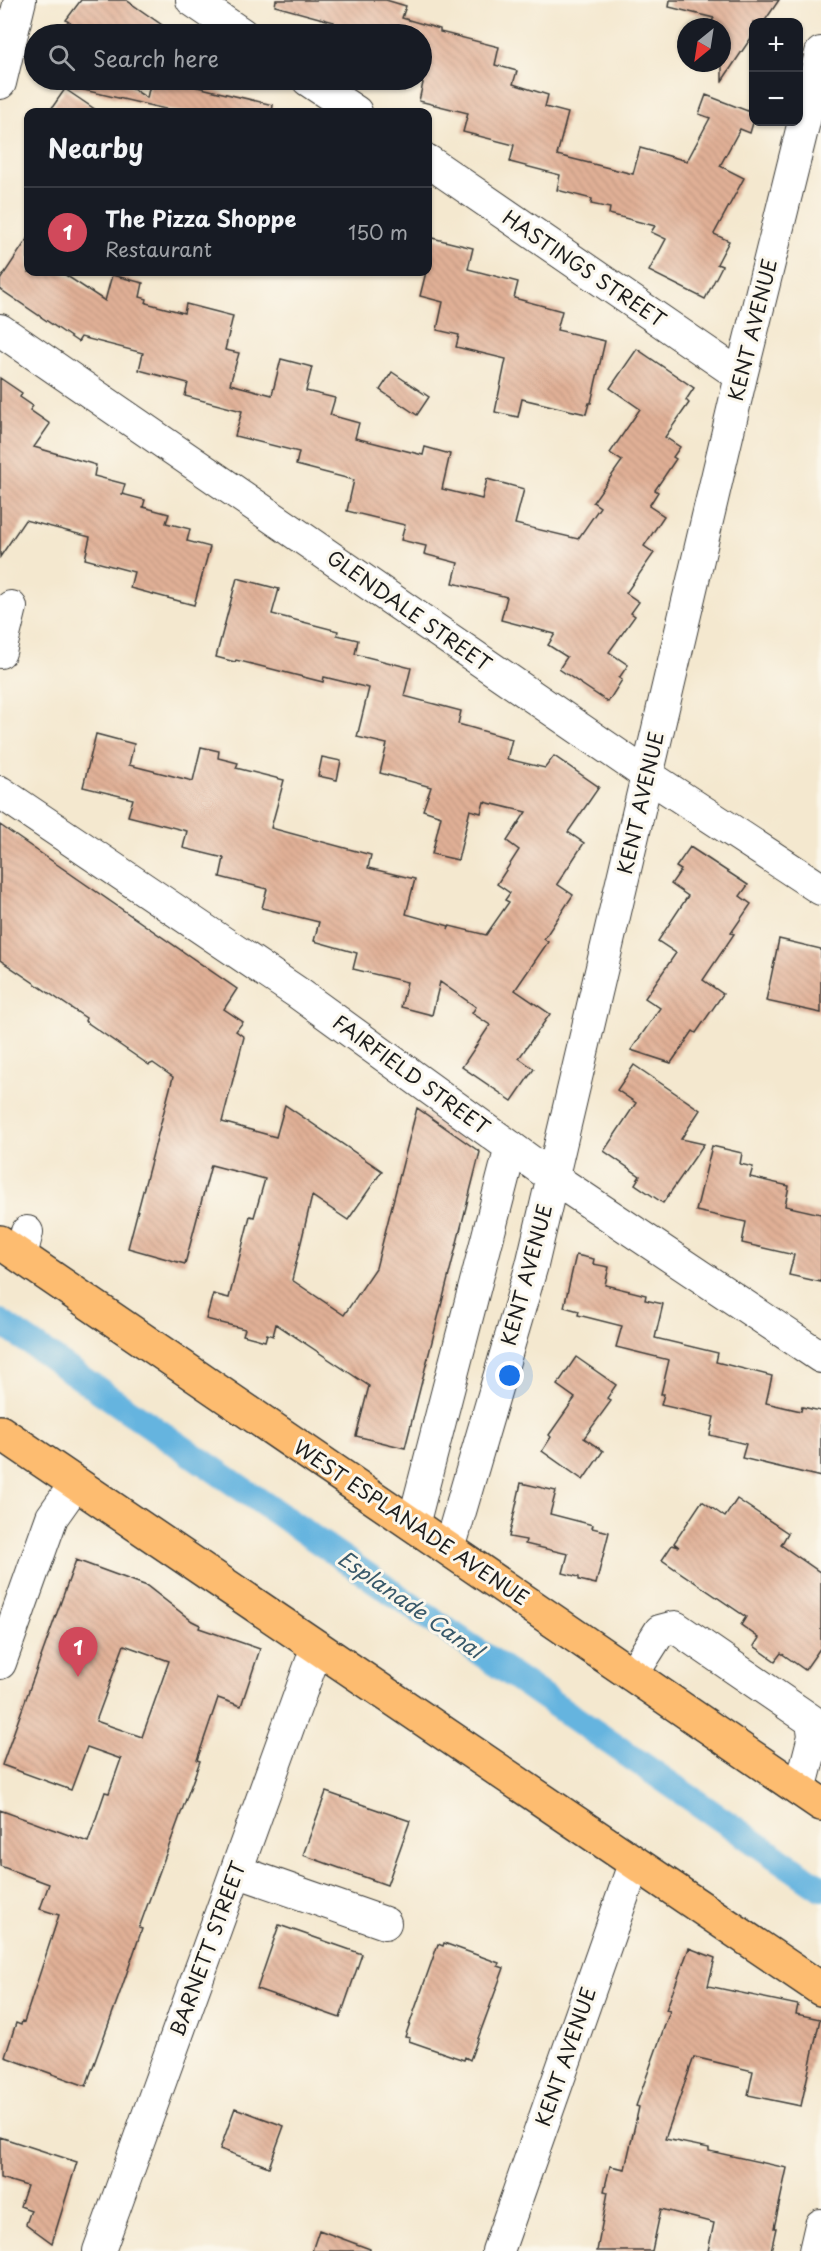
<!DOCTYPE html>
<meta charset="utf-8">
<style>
body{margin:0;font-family:"Playpen Sans",sans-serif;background:#242831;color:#f1f3f6}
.controls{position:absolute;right:18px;top:18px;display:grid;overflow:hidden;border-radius:12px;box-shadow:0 2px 4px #0004}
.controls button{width:54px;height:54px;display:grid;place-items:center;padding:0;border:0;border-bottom:2px solid #363941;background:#171b24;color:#f1f3f6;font:30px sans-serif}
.compass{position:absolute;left:677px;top:18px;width:54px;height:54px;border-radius:50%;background:#171b24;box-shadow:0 2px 4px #0004;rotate:210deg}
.you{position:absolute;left:510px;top:1376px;width:21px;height:21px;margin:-15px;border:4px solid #fff;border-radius:50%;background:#1a73e8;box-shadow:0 0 0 9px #1a73e833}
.badge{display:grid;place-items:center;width:39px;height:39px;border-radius:50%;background:#d1495b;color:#fff;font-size:20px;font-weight:700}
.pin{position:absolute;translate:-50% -50px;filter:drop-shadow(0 2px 3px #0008)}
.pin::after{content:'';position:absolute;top:32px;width:21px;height:18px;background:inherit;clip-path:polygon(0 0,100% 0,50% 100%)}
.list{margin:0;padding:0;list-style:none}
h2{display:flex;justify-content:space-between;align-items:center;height:78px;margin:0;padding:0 24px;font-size:26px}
h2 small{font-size:20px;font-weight:400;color:#9ea1a6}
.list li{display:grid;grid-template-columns:39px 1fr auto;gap:18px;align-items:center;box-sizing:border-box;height:90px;padding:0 24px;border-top:2px solid #363941}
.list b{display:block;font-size:22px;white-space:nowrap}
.list p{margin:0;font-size:20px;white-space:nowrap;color:#9ea1a6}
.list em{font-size:20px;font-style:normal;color:#9ea1a6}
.icon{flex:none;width:33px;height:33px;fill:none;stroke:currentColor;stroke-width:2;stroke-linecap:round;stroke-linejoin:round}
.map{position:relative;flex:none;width:821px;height:2251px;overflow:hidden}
.search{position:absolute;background:#171b24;box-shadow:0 2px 4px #0004;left:24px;top:24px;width:408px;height:66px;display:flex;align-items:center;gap:15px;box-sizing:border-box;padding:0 21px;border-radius:33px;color:#9ea1a6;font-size:22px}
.panel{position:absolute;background:#171b24;box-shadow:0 2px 4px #0004;left:24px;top:108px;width:408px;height:168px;border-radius:12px}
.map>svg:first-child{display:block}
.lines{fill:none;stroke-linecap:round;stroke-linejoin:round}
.canal{stroke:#65b4df;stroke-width:26}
.building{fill:url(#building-back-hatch);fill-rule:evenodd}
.minor-casing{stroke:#3c3b37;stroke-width:34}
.major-casing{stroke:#3c3b37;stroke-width:36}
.minor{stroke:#fff;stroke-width:32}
.major{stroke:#fdbc6f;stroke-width:33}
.labels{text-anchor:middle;stroke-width:6;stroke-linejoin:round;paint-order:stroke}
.street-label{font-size:20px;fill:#1c1c1c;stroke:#fbf7ec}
.water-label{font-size:21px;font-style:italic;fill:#39596a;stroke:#fbf7ec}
</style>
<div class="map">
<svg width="821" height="2251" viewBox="0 0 821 2251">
<defs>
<pattern id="building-back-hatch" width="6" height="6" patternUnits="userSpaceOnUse" patternTransform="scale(1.5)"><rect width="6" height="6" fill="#e1b096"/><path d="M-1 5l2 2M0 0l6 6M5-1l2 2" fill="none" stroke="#c09781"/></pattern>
</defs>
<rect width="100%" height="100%" fill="#fbf7ec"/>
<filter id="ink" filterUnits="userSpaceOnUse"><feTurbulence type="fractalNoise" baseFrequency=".0167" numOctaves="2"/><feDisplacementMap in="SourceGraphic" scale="12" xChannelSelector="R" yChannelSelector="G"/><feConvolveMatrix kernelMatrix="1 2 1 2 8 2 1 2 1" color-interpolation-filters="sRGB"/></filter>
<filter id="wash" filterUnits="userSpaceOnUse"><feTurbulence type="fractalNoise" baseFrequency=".008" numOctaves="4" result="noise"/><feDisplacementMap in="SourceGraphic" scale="24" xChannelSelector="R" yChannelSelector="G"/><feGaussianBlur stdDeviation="1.35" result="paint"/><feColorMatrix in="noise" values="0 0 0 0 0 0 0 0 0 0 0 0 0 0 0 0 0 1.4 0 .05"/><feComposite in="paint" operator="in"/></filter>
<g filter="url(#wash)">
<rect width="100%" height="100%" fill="#f4e8cf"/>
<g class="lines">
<path class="canal" d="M 0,1322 L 821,1888"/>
</g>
<g id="blocks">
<path class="building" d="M 81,0 L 126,0 L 175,34 L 87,34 L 66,20 Z
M 276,0 L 386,0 L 406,6 L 402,18 L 440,29 L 440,32 L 499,47 L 495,65 L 517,71 L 513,84 L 548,95 L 545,107 L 568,113 L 557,155 L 633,174 L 640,148 L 687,161 L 710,118 L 699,114 L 706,95 L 753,113 L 753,123 L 750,133 L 740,129 L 720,166 L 744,178 L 714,234 L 729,241 L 717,264 L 722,266 L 705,299 L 649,271 L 666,239 L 651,232 L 655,226 L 609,214 L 610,208 L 591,204 L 592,199 L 557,190 L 560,175 L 510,162 L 514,145 L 463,132 L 468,113 L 419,101 L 423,83 L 422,82 L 422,34 L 331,34 L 334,22 L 275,6 Z
M 670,0 L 779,0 L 764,22 L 753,22 L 753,35 L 722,81 L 722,27 L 712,27 L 709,25 L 714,18 L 669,7 Z
M 72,80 L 119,80 L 147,98 L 151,80 L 199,80 L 197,87 L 273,105 L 272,112 L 178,112 L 71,87 Z
M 65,89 L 99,112 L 49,112 Z
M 428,237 L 473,248 L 468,269 L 518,282 L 514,298 L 562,311 L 557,330 L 605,341 L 591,403 L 589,403 L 586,414 L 522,399 L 518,417 L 495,412 L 506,359 L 456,347 L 459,335 L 437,330 L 443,302 L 420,296 L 426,272 L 428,272 Z
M 28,238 L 28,272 L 61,272 L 105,301 L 112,275 L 143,283 L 140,297 L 147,299 L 146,303 L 184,313 L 186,304 L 233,316 L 225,350 L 239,353 L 230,384 L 272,395 L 281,359 L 312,367 L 306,391 L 335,398 L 330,415 L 359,423 L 355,438 L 423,455 L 425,447 L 450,454 L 442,489 L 482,499 L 487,479 L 524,489 L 515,524 L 578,539 L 600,507 L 593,502 L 622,461 L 610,453 L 640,409 L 610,388 L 637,349 L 694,388 L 686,400 L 689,403 L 665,437 L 680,447 L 673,457 L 676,459 L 655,490 L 658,492 L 649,506 L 664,516 L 644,546 L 654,553 L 626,593 L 639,602 L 631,613 L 635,616 L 609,652 L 628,665 L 619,678 L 622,680 L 608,702 L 559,669 L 567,657 L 548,645 L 555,634 L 501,620 L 507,597 L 453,583 L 458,563 L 424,554 L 426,546 L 401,540 L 405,525 L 347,511 L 354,480 L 296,465 L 299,452 L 235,436 L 242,411 L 185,396 L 188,383 L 139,370 L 143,353 L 81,337 L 78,342 L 0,289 L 0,280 Z
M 392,372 L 429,397 L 417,415 L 380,390 Z
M 0,378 L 22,393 L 20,397 L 33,406 L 30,410 L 50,424 L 34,447 L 96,465 L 94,476 L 125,484 L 122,494 L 145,500 L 143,507 L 169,514 L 166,523 L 190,529 L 187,541 L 210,547 L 194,605 L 130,588 L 134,572 L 85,559 L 90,537 L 25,520 L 0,557 Z
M 237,578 L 279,589 L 272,614 L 338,631 L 337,635 L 358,640 L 355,654 L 411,668 L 404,696 L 461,711 L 458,724 L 512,739 L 507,759 L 545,768 L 554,756 L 599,787 L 568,832 L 584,843 L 557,884 L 573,895 L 544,939 L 548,942 L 515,990 L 550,1014 L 519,1058 L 534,1069 L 512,1101 L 462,1067 L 490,1025 L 472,1013 L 476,1007 L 440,982 L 432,1015 L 401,1007 L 407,982 L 353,969 L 357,953 L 314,941 L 319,922 L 262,908 L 267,889 L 220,877 L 224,858 L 183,848 L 187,831 L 128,816 L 133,799 L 83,787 L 96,734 L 134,744 L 129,765 L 193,781 L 201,747 L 219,751 L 218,758 L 238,763 L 236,768 L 284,780 L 271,828 L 371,855 L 368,868 L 415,879 L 406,914 L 449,926 L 448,929 L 450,926 L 486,935 L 509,902 L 505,900 L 510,893 L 497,884 L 519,850 L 507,841 L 526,812 L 484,802 L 481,813 L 470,810 L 458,860 L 432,854 L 441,816 L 423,810 L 431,787 L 380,773 L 387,744 L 357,737 L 369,688 L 324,677 L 323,682 L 236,660 L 235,662 L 216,657 Z
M 322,757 L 341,761 L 337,780 L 318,776 Z
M 0,825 L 237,989 L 224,1009 L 243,1022 L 236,1031 L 244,1037 L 222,1122 L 276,1137 L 285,1105 L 382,1171 L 348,1220 L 312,1196 L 292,1280 L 344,1315 L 376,1268 L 417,1108 L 480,1152 L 405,1448 L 356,1436 L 369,1386 L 276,1324 L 273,1336 L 267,1334 L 265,1341 L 243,1335 L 245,1329 L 206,1319 L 213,1294 L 229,1298 L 250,1216 L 254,1217 L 265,1179 L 211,1165 L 185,1264 L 128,1248 L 173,1077 L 153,1063 L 149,1065 L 85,1021 L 86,1018 L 0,960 Z
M 690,847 L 748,885 L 740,896 L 751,904 L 731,933 L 734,934 L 703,980 L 723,994 L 696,1033 L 693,1031 L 671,1063 L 631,1050 L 660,1008 L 645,998 L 676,953 L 658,941 L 688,896 L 671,884 L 681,870 L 676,867 Z
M 779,939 L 821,949 L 821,1013 L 766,1001 Z
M 634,1065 L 700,1110 L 681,1139 L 704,1144 L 663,1203 L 635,1184 L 640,1176 L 604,1151 L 636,1103 L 617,1090 Z
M 712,1146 L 742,1153 L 740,1164 L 753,1167 L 750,1177 L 789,1186 L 785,1206 L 821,1214 L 821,1282 L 789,1275 L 794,1255 L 742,1243 L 746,1222 L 696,1211 Z
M 576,1255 L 594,1259 L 593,1264 L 609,1267 L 605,1285 L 646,1295 L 645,1300 L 663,1304 L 655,1338 L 718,1353 L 716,1362 L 772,1376 L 766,1403 L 801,1411 L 802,1407 L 821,1411 L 821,1477 L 742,1458 L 746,1444 L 710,1435 L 714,1417 L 661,1405 L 664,1394 L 661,1394 L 669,1360 L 616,1347 L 622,1326 L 578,1315 L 579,1311 L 564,1307 Z
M 576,1357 L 616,1385 L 607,1398 L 611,1401 L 584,1438 L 603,1451 L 583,1480 L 542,1451 L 551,1437 L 549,1435 L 575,1398 L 557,1385 Z
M 521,1483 L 556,1491 L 550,1514 L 593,1525 L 592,1528 L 609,1532 L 596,1584 L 579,1580 L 579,1577 L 563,1573 L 568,1554 L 525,1544 L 526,1540 L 509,1537 Z
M 737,1499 L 788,1533 L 781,1545 L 821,1573 L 821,1647 L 805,1670 L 781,1653 L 775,1661 L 754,1646 L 759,1638 L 741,1625 L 746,1617 L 662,1560 L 672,1545 L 679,1547 L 674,1543 L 702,1501 L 725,1517 Z
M 76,1560 L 147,1586 L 192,1621 L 200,1625 L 199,1628 L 260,1649 L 241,1706 L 218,1698 L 197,1760 L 200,1761 L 139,1928 L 142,1929 L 122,1987 L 86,2086 L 5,2057 L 16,2023 L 21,2025 L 22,2021 L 24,2022 L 59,1915 L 40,1909 L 49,1884 L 0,1866 L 0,1810 L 88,1842 L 105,1792 L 109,1793 L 121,1759 L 87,1747 L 71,1790 L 2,1765 ZM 124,1645 L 169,1661 L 142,1737 L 96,1721 Z
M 326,1792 L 410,1821 L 387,1885 L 303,1855 Z
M 279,1925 L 362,1954 L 340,2018 L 257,1989 Z
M 444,1943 L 499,1963 L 498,1966 L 504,1968 L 470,2060 L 465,2057 L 464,2060 L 409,2041 L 410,2038 L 405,2037 L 438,1944 L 443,1946 Z
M 689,1948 L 715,1958 L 708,1986 L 798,2005 L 796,2014 L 820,2019 L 801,2106 L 748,2095 L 753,2071 L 694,2057 L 665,2139 L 709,2148 L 709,2151 L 787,2168 L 774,2228 L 776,2228 L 771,2251 L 708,2251 L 714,2223 L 661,2209 L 652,2251 L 597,2251 L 608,2192 L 604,2191 L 610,2166 L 625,2169 L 639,2107 L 636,2106 L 670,2011 L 666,2010 Z
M 235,2108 L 284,2126 L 269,2167 L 220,2149 Z
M 0,2137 L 77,2162 L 52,2243 L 26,2224 L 31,2210 L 20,2206 L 27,2186 L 0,2178 Z
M 319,2230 L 370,2249 L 370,2251 L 312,2251 Z"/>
</g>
</g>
<g filter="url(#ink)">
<use href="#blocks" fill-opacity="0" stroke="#3c3b37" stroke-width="1.5"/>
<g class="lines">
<g class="minor-casing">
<path id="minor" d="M 192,0 L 242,34
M 308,80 L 356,112
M 0,83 L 20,0
M 428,161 L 741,376
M 0,330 L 647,775 L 821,889
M 0,652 L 11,607
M 0,792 L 298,993 L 552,1177 L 821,1357
M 21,1256 L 27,1232
M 413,1525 L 511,1147
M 449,1549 L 532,1265 L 741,376 L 821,53
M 0,1663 L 52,1517 L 76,1483
M 632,1675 L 660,1631 L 675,1627 L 812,1721 L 814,1736 L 800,1790
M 236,1871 L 385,1923
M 99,2251 L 317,1647
M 498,2251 L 634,1864
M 815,2251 L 821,2225"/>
</g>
<g class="major-casing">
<path id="major" d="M 0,1242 L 821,1804
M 0,1432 L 821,1989"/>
</g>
<use href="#minor" class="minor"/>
<use href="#major" class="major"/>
</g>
</g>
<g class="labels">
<g class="street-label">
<text transform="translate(584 269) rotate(34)" y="7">HASTINGS STREET</text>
<text transform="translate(753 330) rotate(-76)" y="7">KENT AVENUE</text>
<text transform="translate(409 611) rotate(35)" y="7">GLENDALE STREET</text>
<text transform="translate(641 803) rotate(-77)" y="7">KENT AVENUE</text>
<text transform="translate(411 1075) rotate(36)" y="7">FAIRFIELD STREET</text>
<text transform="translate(527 1275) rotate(-75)" y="7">KENT AVENUE</text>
<text transform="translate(411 1523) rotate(34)" y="7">WEST ESPLANADE AVENUE</text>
<text transform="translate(208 1949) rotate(-70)" y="7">BARNETT STREET</text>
<text transform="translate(566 2057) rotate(-71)" y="7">KENT AVENUE</text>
</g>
<g class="water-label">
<text transform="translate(410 1605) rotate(35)" y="7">Esplanade Canal</text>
</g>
</g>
</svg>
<div class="controls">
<button>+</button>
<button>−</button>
</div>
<svg class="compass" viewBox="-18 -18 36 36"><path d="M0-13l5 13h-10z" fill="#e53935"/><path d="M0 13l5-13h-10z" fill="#9ea1a6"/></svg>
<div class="you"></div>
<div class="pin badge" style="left:78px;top:1677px">1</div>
<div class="search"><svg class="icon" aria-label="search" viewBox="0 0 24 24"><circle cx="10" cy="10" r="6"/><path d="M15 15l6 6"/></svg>Search here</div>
<section class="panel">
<h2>Nearby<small></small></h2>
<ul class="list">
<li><span class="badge">1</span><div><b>The Pizza Shoppe</b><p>Restaurant</p></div><em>150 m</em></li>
</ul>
</section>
</div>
